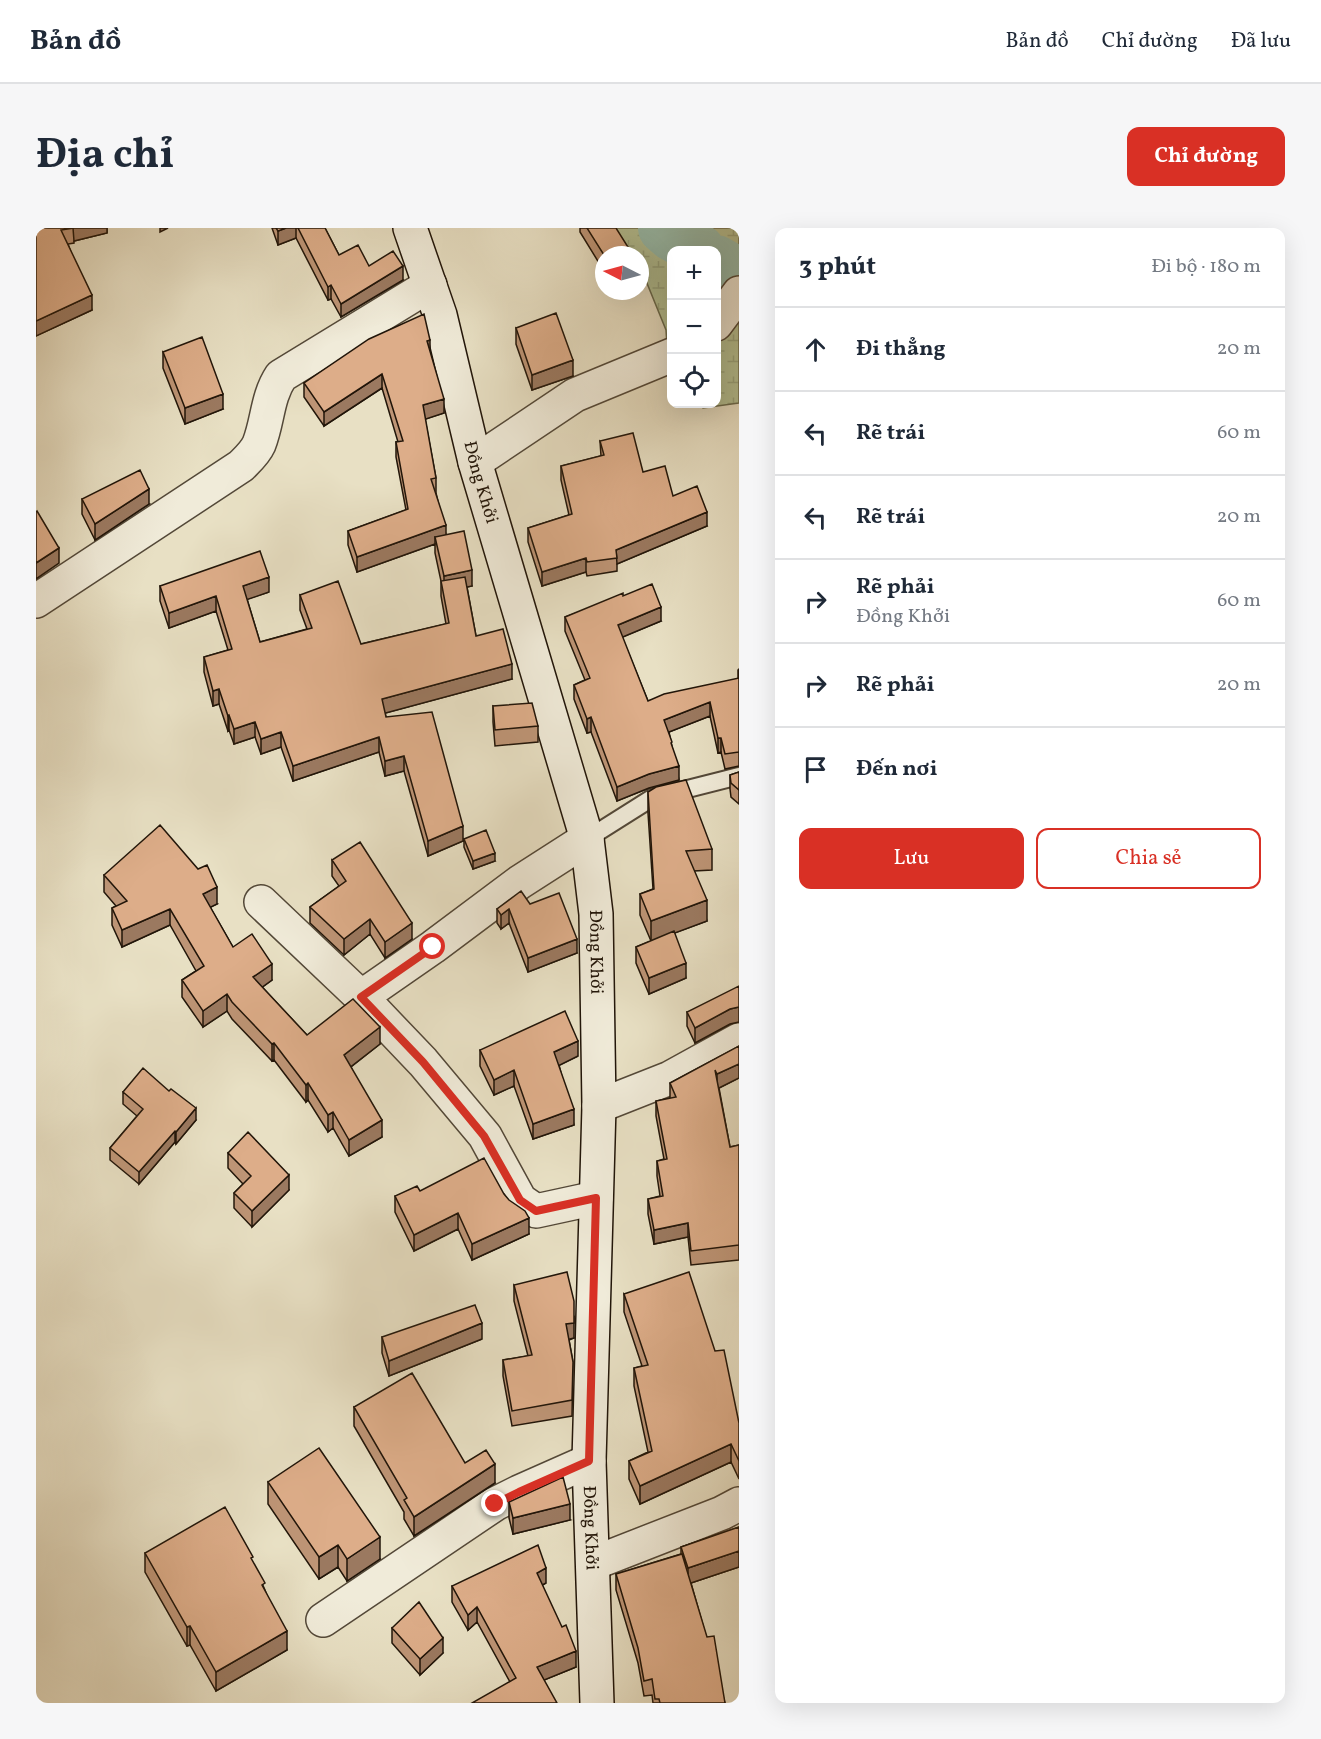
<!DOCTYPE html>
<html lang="vi">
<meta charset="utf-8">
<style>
body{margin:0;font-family:Vollkorn,serif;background:#f6f6f7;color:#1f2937}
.controls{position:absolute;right:18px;top:18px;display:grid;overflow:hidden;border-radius:12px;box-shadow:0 6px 24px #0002}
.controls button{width:54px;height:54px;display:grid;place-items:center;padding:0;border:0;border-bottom:2px solid #e0e1e3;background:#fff;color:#1f2937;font:30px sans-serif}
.compass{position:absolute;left:559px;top:18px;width:54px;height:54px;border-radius:50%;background:#fff;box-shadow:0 6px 24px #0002;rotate:276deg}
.stop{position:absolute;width:18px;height:18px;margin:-14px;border:4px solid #d93025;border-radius:50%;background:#fff}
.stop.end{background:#d93025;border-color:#fff;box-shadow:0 2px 6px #0008}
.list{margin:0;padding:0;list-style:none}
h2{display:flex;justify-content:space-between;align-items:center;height:78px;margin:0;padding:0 24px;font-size:26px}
h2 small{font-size:20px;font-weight:400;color:#747a83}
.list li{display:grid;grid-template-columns:39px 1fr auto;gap:18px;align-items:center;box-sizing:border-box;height:84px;padding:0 24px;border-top:2px solid #e0e1e3}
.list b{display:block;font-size:22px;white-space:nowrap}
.list p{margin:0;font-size:20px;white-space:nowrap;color:#747a83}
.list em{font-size:20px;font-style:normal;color:#747a83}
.actions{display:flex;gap:12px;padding:18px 24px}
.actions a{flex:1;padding:14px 0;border:2px solid #d93025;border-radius:12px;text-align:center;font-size:21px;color:#d93025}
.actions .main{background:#d93025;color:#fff}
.icon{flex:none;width:33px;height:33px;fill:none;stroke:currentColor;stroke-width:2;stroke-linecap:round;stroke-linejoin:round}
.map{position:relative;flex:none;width:703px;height:1475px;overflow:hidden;border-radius:12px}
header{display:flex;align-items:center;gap:36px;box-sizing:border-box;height:84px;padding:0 30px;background:#fff;border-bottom:2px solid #e0e1e3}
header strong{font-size:28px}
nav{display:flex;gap:33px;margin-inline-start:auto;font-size:21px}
.intro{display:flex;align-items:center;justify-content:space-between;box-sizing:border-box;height:144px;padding:0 36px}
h1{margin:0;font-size:42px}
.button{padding:15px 27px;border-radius:12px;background:#d93025;color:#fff;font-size:21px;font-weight:700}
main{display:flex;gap:36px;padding:0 36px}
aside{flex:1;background:#fff;border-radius:12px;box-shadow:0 6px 24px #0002}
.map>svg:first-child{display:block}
.wetland{fill:url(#wetland-marsh);stroke:#6b6c4f;stroke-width:1.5}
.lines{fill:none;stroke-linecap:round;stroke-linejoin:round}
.river{stroke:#98beae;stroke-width:52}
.lane-casing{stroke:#534838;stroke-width:20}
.street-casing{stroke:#534838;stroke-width:36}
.secondary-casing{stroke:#211509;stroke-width:36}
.lane{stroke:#f0ebd9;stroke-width:16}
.street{stroke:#f0ebd9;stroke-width:33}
.secondary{stroke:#f0ebd9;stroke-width:33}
.wall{fill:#be9576;stroke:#211509;stroke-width:1.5}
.shaded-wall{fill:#9b7960;stroke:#211509;stroke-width:1.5}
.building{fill:#ddad89;stroke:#211509;stroke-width:1.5}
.route{stroke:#d93025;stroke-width:8}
.labels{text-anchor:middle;stroke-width:5;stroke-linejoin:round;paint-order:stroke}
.street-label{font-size:18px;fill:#211509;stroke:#f0ebd9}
</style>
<header>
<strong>Bản đồ</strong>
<nav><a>Bản đồ</a><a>Chỉ đường</a><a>Đã lưu</a></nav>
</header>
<div class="intro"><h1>Địa chỉ</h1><a class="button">Chỉ đường</a></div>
<main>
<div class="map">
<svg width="703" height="1475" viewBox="0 0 703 1475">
<defs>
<pattern id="wetland-marsh" width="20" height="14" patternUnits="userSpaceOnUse" patternTransform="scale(1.5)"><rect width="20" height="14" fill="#b5c295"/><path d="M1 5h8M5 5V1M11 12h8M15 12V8" fill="none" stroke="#9ba67f"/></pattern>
</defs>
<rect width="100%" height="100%" fill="#e8e0c4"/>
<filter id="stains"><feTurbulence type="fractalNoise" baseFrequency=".00333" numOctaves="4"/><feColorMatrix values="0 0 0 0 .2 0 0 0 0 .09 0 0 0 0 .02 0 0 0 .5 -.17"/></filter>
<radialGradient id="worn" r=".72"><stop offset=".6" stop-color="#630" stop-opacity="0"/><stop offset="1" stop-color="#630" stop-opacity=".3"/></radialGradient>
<path class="wetland" d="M 578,0 L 700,0 L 703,5 L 703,38 L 692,58 L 703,91 L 703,175 L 667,180 L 664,176 L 680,176 L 680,22 L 636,22 L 635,134 L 631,118 L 630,102 L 604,38 L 604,27 L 596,27 Z"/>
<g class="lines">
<path class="river" d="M 628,0 L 636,7 L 663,22
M 680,33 L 703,46"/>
<g class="lane-casing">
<path id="lane" d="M 551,611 L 616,570 L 703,548"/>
</g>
<g class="street-casing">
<path id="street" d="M 680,96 L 703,65
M 439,234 L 539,167 L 636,127
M 0,373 L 205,238 C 212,231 219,225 223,216 C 232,193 231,169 245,148 L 394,57
M 225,674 L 325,769 L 387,834 L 449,908 L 484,972 L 500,983 L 560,970
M 325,769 L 397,719 L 484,654 L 551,611
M 563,878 L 634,850 L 703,812
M 558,1335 L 686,1285 L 703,1276
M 287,1392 L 459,1276 L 483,1264 L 553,1233"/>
</g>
<g class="secondary-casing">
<g id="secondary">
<path id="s1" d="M 374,0 L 404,87 L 439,234 L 551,611 L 560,686 L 563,878 L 553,1233 L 561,1475"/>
</g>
</g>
<use href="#lane" class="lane"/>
<use href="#street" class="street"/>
<use href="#secondary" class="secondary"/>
</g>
<path class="wall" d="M 0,0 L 71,0 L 71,5 L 38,13 L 38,15 L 32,16 L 56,82 L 0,108 Z
M 236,0 L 289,0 L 303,27 L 367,52 L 305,89 L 295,71 L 292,72 L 260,10 L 242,17 Z
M 544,0 L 580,0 L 568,27 L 568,43 L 544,4 Z
M 480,100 L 537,148 L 496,162 L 480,116 Z
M 127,124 L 187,181 L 149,196 L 127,140 Z
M 394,124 L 408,185 L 389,191 L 400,250 L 400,265 L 410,307 L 436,358 L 431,359 L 440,408 L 476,451 L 349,485 L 350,489 L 427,613 L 392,628 L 368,543 L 349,548 L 343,524 L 257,553 L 245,519 L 225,526 L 219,509 L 198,516 L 193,502 L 192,503 L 183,476 L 177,478 L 168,444 L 168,429 L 192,422 L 180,383 L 133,400 L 124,373 L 124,358 L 233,364 L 211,371 L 224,414 L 271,401 L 264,382 L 264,367 L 325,416 L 410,396 L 405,368 L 405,353 L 399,325 L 399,316 L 321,344 L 312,317 L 312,303 L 370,282 L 360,229 L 360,214 L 362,214 L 346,160 L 288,198 L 268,169 L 268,155 Z
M 564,213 L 607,244 L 671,298 L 581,336 L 581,343 L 551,348 L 550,344 L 506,358 L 492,314 L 492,300 L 533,287 L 525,252 L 525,238 L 565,228 Z
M 46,271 L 113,276 L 59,312 L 46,286 Z
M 587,368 L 625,393 L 586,409 L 612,473 L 702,451 L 702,442 L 703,441 L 703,538 L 689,541 L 685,524 L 682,525 L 674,488 L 633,504 L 643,552 L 613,560 L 581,573 L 555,504 L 551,505 L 538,471 L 538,457 L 549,452 L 529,403 L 529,389 Z
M 457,478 L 502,498 L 502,514 L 459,518 L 457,494 Z
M 703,544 L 703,576 L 695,569 L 694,561 L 694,547 Z
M 612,564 L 676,621 L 676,642 L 658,643 L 671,693 L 638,705 L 650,750 L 613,766 L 600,735 L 600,719 L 615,713 L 604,687 L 604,666 L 617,661 L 612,585 Z
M 428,611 L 459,633 L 437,641 L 428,619 Z
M 296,632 L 376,711 L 349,730 L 334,706 L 308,727 L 274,695 L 274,679 L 303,658 L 296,648 Z
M 68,647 L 181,676 L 174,679 L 197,719 L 236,752 L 226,759 L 271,807 L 344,816 L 315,839 L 346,909 L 313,928 L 297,900 L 292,904 L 272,872 L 270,874 L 238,832 L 236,833 L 196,791 L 191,783 L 167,799 L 146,769 L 146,752 L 160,743 L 134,697 L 86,719 L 76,697 L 76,680 L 80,678 L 68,664 Z
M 494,676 L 541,725 L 492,744 L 473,695 L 465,701 L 461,695 L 461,681 Z
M 651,784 L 694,796 L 659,815 L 651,798 Z
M 703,818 L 703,850 L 683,860 L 694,919 L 703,917 L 703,1032 L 655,1037 L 652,1009 L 618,1016 L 612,986 L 612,971 L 624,968 L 621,948 L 621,933 L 628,931 L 620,888 L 620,873 L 634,870 L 634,855 Z
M 444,822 L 542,828 L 523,837 L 538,897 L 497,911 L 478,858 L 458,867 L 444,838 Z
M 87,864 L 160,892 L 140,916 L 139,914 L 103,956 L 74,932 L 74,920 L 101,888 L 87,876 Z
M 192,925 L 253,962 L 216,999 L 198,980 L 198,965 L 207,956 L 192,940 Z
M 384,963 L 468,966 L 493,1006 L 436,1032 L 422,1001 L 378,1023 L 359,984 L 359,968 Z
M 478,1057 L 538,1110 L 533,1112 L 537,1134 L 536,1188 L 476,1198 L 467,1148 L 467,1132 L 492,1128 L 478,1073 Z
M 588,1066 L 703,1195 L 703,1251 L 695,1234 L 604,1276 L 593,1251 L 593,1233 L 612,1224 L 598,1158 L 598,1140 L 606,1138 L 588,1084 Z
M 346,1109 L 446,1111 L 353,1148 L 346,1125 Z
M 318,1179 L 429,1235 L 459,1255 L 378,1308 L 368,1291 L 368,1284 L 318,1198 Z
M 232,1254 L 344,1331 L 311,1353 L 302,1339 L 283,1351 L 232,1276 Z
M 473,1274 L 534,1292 L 477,1306 L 473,1290 Z
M 703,1299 L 703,1339 L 655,1355 L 689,1475 L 617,1475 L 616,1467 L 608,1468 L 602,1435 L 580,1362 L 580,1346 L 645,1326 L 645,1319 Z
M 109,1325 L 217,1335 L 229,1362 L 251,1422 L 180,1463 L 154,1417 L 151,1418 L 109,1344 Z
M 510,1355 L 506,1357 L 540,1439 L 508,1452 L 474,1454 L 441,1394 L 432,1402 L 416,1374 L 416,1358 Z
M 356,1400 L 407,1425 L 384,1447 L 356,1415 Z"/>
<path class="shaded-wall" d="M 37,0 L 71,0 L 71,5 L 38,13 Z
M 124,0 L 132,0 L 124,4 Z
M 250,0 L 260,0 L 260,10 L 242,17 L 242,3 Z
M 367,38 L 367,52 L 305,89 L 305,76 Z
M 295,57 L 295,71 L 292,72 L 292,59 Z
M 56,67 L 56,82 L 0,108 L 0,93 Z
M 394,112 L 394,127 L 391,113 Z
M 537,132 L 537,148 L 496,162 L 496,147 Z
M 346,146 L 346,160 L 288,198 L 288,184 Z
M 187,166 L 187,181 L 149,196 L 149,180 Z
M 408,171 L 408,185 L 387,192 L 387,177 Z
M 113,261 L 113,276 L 59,312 L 59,296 Z
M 671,284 L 671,298 L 581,336 L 580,322 Z
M 410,297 L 410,312 L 399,309 L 399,316 L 321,344 L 321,329 Z
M 23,320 L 23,335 L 0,351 L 0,335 Z
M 550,330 L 550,344 L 506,358 L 506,344 Z
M 436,342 L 436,358 L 408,364 L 408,348 Z
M 233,349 L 233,364 L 207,373 L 207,358 Z
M 180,368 L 180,383 L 133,400 L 133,385 Z
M 625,379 L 625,393 L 582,411 L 582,397 Z
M 476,436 L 476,451 L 346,486 L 346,471 Z
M 183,461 L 183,476 L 177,478 L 177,463 Z
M 674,474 L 674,488 L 628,506 L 628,492 Z
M 193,487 L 193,502 L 192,503 L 192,488 Z
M 555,489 L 555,504 L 551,505 L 551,491 Z
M 219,494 L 219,509 L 198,516 L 198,501 Z
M 245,504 L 245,519 L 225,526 L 225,511 Z
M 343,509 L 343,524 L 257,553 L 257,538 Z
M 682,510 L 685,510 L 685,524 L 682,525 Z
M 368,528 L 368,543 L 349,548 L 349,533 Z
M 643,538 L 643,552 L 613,560 L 581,573 L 581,559 L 613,546 Z
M 427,598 L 427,613 L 392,628 L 392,613 Z
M 459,625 L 459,633 L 437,641 L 437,633 Z
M 181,659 L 181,676 L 167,683 L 167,666 Z
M 671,672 L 671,693 L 615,714 L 615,693 Z
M 134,681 L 134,697 L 86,719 L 86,702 Z
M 473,681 L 473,695 L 465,701 L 465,687 Z
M 334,691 L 334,706 L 308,727 L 308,711 Z
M 376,695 L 376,711 L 349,730 L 349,714 Z
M 541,711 L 541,725 L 492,744 L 492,730 Z
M 650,735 L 650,750 L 613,766 L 613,750 Z
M 236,736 L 236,752 L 217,766 L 217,749 Z
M 191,766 L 191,783 L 167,799 L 167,783 Z
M 703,779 L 703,794 L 694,796 L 659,815 L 659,800 L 694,781 Z
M 344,799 L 344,816 L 308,844 L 308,827 Z
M 542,813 L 542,828 L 518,840 L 518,824 Z
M 238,815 L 238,832 L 236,833 L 236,816 Z
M 703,836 L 703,850 L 681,861 L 681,846 Z
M 478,842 L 478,858 L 458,867 L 458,852 Z
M 272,855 L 272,872 L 270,874 L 270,857 Z
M 160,880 L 160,892 L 140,916 L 140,904 Z
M 538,881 L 538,897 L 497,911 L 497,896 Z
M 297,884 L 297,900 L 292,904 L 292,887 Z
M 346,892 L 346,909 L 313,928 L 313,912 Z
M 139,903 L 139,914 L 103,956 L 103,944 Z
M 253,947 L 253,962 L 216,999 L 216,983 Z
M 422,985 L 422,1001 L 378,1023 L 378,1007 Z
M 493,990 L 493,1006 L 436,1032 L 436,1016 Z
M 652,995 L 652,1009 L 618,1016 L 618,1002 Z
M 538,1089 L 538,1110 L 530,1112 L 530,1096 Z
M 446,1095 L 446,1111 L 353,1148 L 353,1133 Z
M 695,1216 L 695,1234 L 604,1276 L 604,1258 Z
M 459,1236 L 459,1255 L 378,1308 L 378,1289 Z
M 534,1276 L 534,1292 L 477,1306 L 477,1290 Z
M 344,1309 L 344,1331 L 311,1353 L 311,1331 Z
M 302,1317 L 302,1339 L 283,1351 L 283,1329 Z
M 703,1323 L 703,1339 L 652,1356 L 652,1340 Z
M 510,1340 L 510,1355 L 501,1360 L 501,1345 Z
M 441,1379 L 441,1394 L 432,1402 L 432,1387 Z
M 154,1398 L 154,1417 L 151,1418 L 151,1399 Z
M 251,1403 L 251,1422 L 180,1463 L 180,1444 Z
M 407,1410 L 407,1425 L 384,1447 L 384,1431 Z
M 540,1423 L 540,1439 L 501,1455 L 501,1439 Z"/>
<path class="building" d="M 0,0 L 38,0 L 25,2 L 56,67 L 0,93 Z
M 240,0 L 250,0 L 242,3 Z
M 262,0 L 289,0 L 303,27 L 322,17 L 333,38 L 357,23 L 367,38 L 305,76 L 295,57 L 292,59 Z
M 551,0 L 580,0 L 597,27 L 568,27 Z
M 520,85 L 537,132 L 496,147 L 480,100 Z
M 388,86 L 394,112 L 391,113 L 408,171 L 387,177 L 400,250 L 395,251 L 410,297 L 321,329 L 312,303 L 372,281 L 360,214 L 367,213 L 346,146 L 288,184 L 268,155 L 333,111 Z
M 166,109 L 187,166 L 149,180 L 127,124 Z
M 597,205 L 607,244 L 629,238 L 637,268 L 661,258 L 671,284 L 580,322 L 581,330 L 551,334 L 550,330 L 506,344 L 492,300 L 536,286 L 525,238 L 568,227 L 564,213 Z
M 104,242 L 113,261 L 59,296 L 46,271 Z
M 1,283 L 23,320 L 0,335 L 0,284 Z
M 428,303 L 436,342 L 408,348 L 399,309 Z
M 224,323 L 233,349 L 207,358 L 224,414 L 276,400 L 264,367 L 302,353 L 325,416 L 413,395 L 405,353 L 429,349 L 440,408 L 467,401 L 476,436 L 346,471 L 350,489 L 396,484 L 427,598 L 392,613 L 368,528 L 349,533 L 343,509 L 257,538 L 245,504 L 225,511 L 219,494 L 198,501 L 193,487 L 192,488 L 183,461 L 177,463 L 168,429 L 196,421 L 180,368 L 133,385 L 124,358 Z
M 616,356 L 625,379 L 582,397 L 612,473 L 628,466 L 703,450 L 703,524 L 689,526 L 685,510 L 682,510 L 674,474 L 628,492 L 636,514 L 635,515 L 643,538 L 613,546 L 581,559 L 555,489 L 551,491 L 538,457 L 554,450 L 529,389 L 587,365 L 587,368 Z
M 496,475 L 502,498 L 459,502 L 457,478 Z
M 703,544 L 703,562 L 695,555 L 694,547 Z
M 650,552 L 676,621 L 650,623 L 671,672 L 615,693 L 604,666 L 618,661 L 612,564 L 620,559 Z
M 124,597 L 162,641 L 171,637 L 181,659 L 167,666 L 197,719 L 216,706 L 236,736 L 217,749 L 271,807 L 317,771 L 344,799 L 308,827 L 346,892 L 313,912 L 297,884 L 292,887 L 272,855 L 270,857 L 238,815 L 236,816 L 196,774 L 191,766 L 167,783 L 146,752 L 168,738 L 134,681 L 86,702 L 76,680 L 91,673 L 68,647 Z
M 450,602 L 459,625 L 437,633 L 428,611 Z
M 324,614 L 376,695 L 349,714 L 334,691 L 308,711 L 274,679 L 310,653 L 296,632 Z
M 485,663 L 494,676 L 523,665 L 541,711 L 492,730 L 473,681 L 465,687 L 461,681 Z
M 638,703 L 650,735 L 613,750 L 600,719 Z
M 703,758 L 703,779 L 694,781 L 659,800 L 651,784 Z
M 529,783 L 542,813 L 518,824 L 538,881 L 497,896 L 478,842 L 458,852 L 444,822 Z
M 703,818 L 703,836 L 681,846 L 679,842 L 694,919 L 703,917 L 703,1017 L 655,1023 L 652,995 L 618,1002 L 612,971 L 627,968 L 621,933 L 631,931 L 620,873 L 640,869 L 634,855 Z
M 107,840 L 133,863 L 135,861 L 160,880 L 140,904 L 139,903 L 103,944 L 74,920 L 107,881 L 87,864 Z
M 212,904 L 253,947 L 216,983 L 198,965 L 215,948 L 192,925 Z
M 448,930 L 468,966 L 473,972 L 489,983 L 493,990 L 436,1016 L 422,985 L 378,1007 L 359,968 L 381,958 L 384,963 Z
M 531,1044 L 538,1073 L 538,1095 L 530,1096 L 537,1134 L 536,1172 L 476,1183 L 467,1132 L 496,1127 L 478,1057 Z
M 653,1044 L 679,1123 L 688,1122 L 703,1195 L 703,1233 L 695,1216 L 604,1258 L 593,1233 L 616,1223 L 598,1140 L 612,1137 L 588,1066 Z
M 439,1077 L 446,1095 L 353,1133 L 346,1109 Z
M 376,1145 L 429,1235 L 450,1222 L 459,1236 L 378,1289 L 368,1272 L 371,1270 L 318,1179 Z
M 283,1220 L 344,1309 L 311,1331 L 302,1317 L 283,1329 L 232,1254 Z
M 527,1249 L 534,1276 L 477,1290 L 473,1274 Z
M 189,1279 L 217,1329 L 215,1330 L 229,1355 L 226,1357 L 251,1403 L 180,1444 L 154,1398 L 151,1399 L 109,1325 Z
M 703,1299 L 703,1323 L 652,1340 L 645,1319 Z
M 502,1317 L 510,1340 L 501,1345 L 526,1399 L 530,1397 L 540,1423 L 501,1439 L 521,1475 L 436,1475 L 480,1450 L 441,1379 L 432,1387 L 416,1358 Z
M 646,1326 L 671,1409 L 678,1408 L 689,1475 L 624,1475 L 623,1471 L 619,1471 L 616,1451 L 608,1453 L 602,1420 L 580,1346 Z
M 383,1374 L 407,1410 L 384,1431 L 356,1400 Z"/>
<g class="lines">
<path class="route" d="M 397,719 L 325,769 L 387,834 L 448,908 L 484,972 L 500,983 L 560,970 L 553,1233 L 483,1264 L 459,1276"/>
</g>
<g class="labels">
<g class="street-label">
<text dy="6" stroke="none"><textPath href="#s1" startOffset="264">Đồng Khởi</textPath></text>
<text dy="6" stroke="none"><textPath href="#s1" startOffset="750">Đồng Khởi</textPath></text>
<text dy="6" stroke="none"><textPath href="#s1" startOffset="1326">Đồng Khởi</textPath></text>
</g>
</g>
<rect width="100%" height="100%" filter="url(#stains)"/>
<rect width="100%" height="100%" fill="url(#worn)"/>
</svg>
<div class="controls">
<button>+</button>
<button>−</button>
<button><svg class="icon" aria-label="locate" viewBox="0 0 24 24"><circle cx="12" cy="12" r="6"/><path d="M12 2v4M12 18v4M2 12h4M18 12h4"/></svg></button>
</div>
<svg class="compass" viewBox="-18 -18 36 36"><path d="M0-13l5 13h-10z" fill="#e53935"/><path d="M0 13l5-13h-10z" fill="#747a83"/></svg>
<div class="stop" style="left:397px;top:719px"></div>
<div class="stop end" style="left:459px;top:1276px"></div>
</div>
<aside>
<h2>3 phút<small>Đi bộ · 180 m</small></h2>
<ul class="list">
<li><svg class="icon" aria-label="ahead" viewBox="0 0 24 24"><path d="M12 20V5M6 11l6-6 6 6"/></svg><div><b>Đi thẳng</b></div><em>20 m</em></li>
<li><svg class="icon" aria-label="left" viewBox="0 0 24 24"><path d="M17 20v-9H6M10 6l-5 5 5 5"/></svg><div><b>Rẽ trái</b></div><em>60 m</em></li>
<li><svg class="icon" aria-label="left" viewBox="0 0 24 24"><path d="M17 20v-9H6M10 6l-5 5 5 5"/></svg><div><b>Rẽ trái</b></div><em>20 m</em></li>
<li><svg class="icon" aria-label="right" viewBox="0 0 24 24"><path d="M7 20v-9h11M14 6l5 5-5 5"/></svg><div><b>Rẽ phải</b><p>Đồng Khởi</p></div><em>60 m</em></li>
<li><svg class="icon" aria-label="right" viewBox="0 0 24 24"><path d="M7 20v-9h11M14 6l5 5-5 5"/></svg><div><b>Rẽ phải</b></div><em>20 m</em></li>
<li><svg class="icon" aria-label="arrive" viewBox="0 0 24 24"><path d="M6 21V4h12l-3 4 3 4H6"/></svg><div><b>Đến nơi</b></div></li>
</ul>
<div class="actions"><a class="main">Lưu</a><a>Chia sẻ</a></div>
</aside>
</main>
